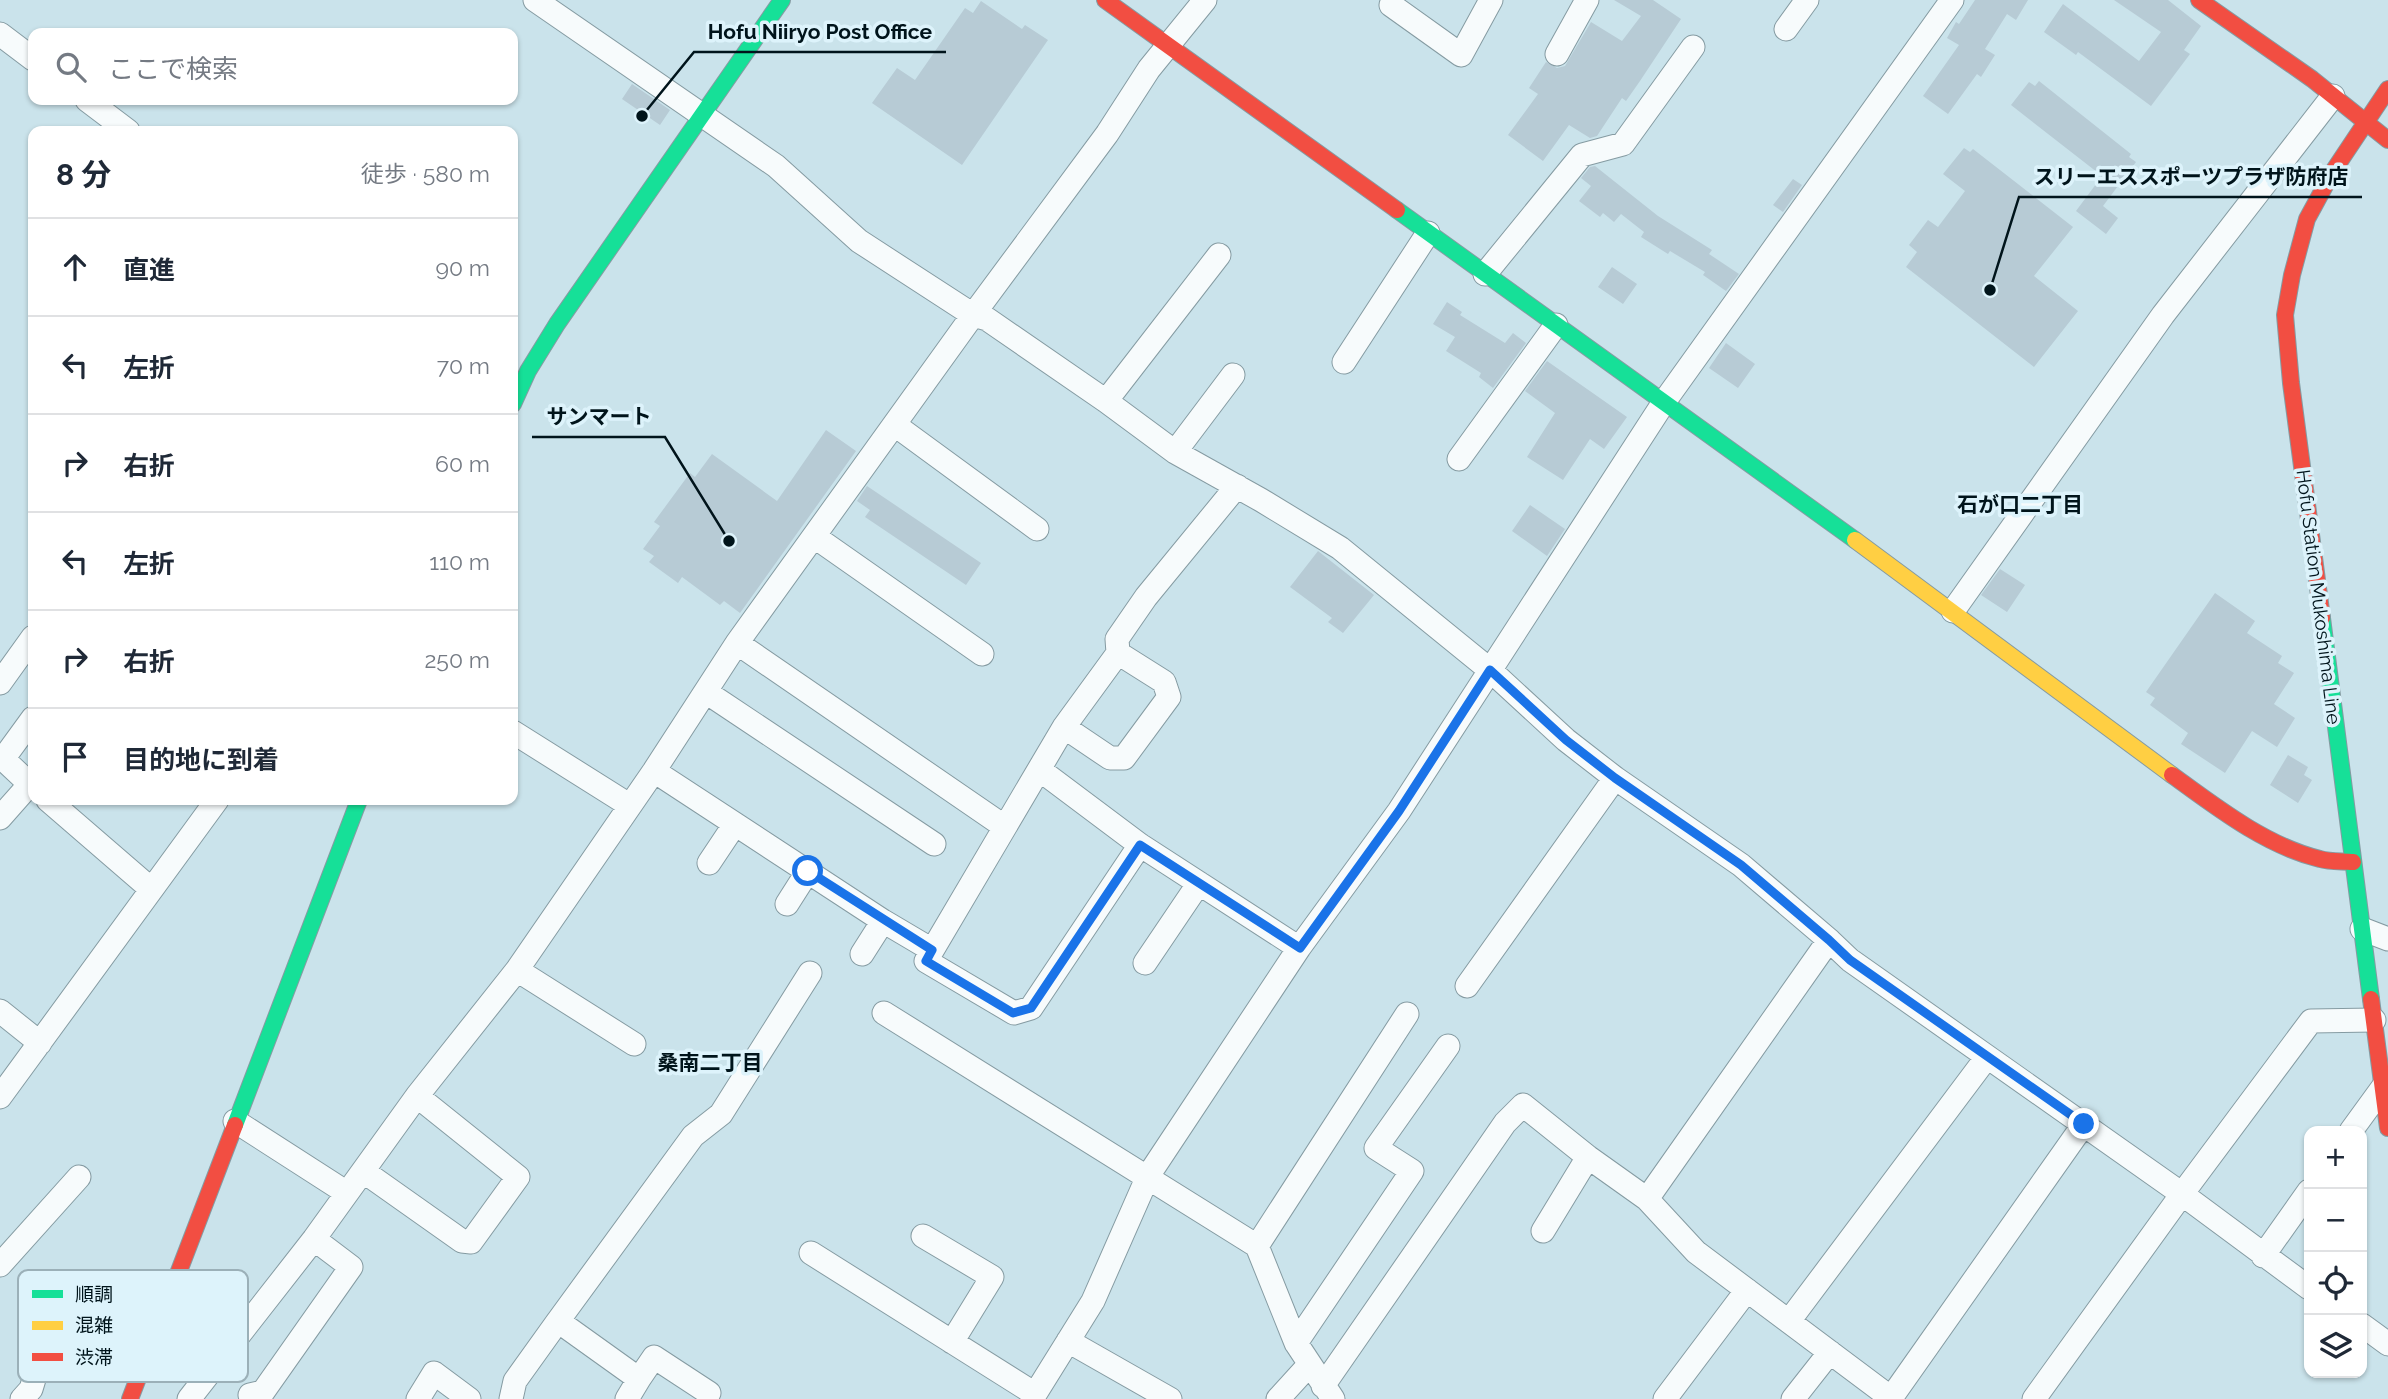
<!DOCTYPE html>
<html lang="ja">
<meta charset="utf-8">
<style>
body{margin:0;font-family:Raleway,"Noto Sans JP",sans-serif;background:#f6f6f7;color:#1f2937}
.controls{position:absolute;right:21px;bottom:21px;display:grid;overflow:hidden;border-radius:14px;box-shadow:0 2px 5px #0004}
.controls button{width:63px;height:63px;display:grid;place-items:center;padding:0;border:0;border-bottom:2px solid #e0e1e3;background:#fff;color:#1f2937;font:35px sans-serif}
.stop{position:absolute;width:21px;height:21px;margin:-16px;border:5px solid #1a73e8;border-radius:50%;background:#fff}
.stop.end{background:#1a73e8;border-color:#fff;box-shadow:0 2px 7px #0008}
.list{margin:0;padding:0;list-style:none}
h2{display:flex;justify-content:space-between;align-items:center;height:91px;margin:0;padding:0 28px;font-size:30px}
h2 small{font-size:23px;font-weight:400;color:#747a83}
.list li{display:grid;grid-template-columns:46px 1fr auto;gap:21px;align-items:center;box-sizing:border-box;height:98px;padding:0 28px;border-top:2px solid #e0e1e3}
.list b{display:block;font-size:26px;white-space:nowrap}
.list em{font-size:23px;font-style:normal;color:#747a83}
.icon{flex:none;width:38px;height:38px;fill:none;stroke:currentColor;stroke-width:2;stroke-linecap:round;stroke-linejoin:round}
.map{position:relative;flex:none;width:2388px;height:1399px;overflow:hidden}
.search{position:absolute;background:#fff;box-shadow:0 2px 5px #0004;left:28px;top:28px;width:490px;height:77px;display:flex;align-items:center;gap:18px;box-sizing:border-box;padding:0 24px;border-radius:14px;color:#747a83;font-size:26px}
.panel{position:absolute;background:#fff;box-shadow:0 2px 5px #0004;left:28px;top:126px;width:490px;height:679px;border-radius:14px}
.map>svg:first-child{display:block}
.building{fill:#b7cbd5}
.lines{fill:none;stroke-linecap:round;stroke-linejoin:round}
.street-casing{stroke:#859ba2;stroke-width:25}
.fast-casing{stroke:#859ba2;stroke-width:18}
.slow-casing{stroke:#859ba2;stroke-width:18}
.jam-casing{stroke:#859ba2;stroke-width:18}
.street{stroke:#f7fbfc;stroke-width:23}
.fast{stroke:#16e098;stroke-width:16}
.slow{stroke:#ffcf43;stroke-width:16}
.jam{stroke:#f24e42;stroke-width:16}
.route{stroke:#1a73e8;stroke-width:9}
.labels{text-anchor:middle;stroke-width:7;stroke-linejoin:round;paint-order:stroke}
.street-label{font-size:19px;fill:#00141b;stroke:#ddf3fb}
.neighbourhood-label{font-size:21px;font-weight:bold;fill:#00141b;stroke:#ddf3fb}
.key{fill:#ddf3fb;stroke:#9bb0b8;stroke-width:2}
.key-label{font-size:19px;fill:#00141b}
.leader{fill:none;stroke:#00141b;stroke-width:2.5}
.callout-dot{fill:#00141b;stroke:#ddf3fb;stroke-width:2.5}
.callout-label{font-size:21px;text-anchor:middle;font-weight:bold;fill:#00141b;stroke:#ddf3fb;stroke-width:7;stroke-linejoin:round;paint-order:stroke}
</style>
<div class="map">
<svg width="2388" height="1399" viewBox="0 0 2388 1399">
<rect width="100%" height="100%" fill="#cae3eb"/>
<path class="building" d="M 1614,0 L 1653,0 L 1681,19 L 1640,81 L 1626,101 L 1622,98 L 1597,136 L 1590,138 L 1569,125 L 1543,161 L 1508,135 L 1538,94 L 1529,88 L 1546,62 L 1557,68 L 1565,66 L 1591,22 L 1622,41 L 1641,16 Z
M 1975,0 L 2028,0 L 2016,20 L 2007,14 L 1985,49 L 1995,55 L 1981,77 L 1977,74 L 1948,114 L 1923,96 L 1959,45 L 1947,38 L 1956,22 L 1959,24 Z
M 2114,0 L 2168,0 L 2201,26 L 2184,50 L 2190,54 L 2151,106 L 2078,52 L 2076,55 L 2044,32 L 2063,4 L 2139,61 L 2161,32 Z
M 981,1 L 1022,29 L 1025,25 L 1048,40 L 962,165 L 872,103 L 897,68 L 915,80 L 965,8 L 973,13 Z
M 2039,81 L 2131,154 L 2129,157 L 2136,162 L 2103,206 L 2118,218 L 2106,234 L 2076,211 L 2102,176 L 2011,105 L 2029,82 L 2035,86 Z
M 632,84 L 670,110 L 660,125 L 622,99 Z
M 1964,148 L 1970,152 L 1973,149 L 2073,227 L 2034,276 L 2078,311 L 2034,367 L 1906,267 L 1917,252 L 1909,245 L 1928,220 L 1938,227 L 1965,191 L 1943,174 Z
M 1595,166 L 1658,216 L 1712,250 L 1709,254 L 1739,274 L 1726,291 L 1703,275 L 1705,272 L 1670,251 L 1668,254 L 1641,237 L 1644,232 L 1621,214 L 1614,222 L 1603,213 L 1600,217 L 1579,201 L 1591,186 L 1581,178 L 1590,167 Z
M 1793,179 L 1802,185 L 1783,212 L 1773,205 Z
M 1612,267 L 1637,284 L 1623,304 L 1598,287 Z
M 1447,302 L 1462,312 L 1460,315 L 1505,343 L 1513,333 L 1526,343 L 1493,388 L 1479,377 L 1481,373 L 1446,351 L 1455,337 L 1433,324 Z
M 1726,343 L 1755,364 L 1738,388 L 1709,368 Z
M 1547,361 L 1627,417 L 1604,449 L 1590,439 L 1563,480 L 1527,457 L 1555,413 L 1525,391 Z
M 826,430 L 856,451 L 740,613 L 724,601 L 720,605 L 682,577 L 678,583 L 649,562 L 654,556 L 643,549 L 660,526 L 654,522 L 690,473 L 695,477 L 712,454 L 777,501 Z
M 867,486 L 981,563 L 966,585 L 865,517 L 870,510 L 857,501 Z
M 1530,505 L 1565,529 L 1547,556 L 1512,531 Z
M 1318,551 L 1374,595 L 1343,633 L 1328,622 L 1332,618 L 1290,587 Z
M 2000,569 L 2025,585 L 2007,612 L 1981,595 Z
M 2215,593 L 2255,621 L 2247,633 L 2282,656 L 2278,663 L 2294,673 L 2274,704 L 2295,718 L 2277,747 L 2252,731 L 2225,773 L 2181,744 L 2188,733 L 2150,705 L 2155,698 L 2146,692 Z
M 2288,755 L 2308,767 L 2304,775 L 2312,780 L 2298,803 L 2270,785 Z"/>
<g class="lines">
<g class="street-casing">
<path id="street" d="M 535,0 L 776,166 L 859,241 L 973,315 L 987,319 L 1106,401 L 1175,452 L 1261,500 L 1340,548 L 1490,670 L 1566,740 L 1615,778 L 1741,865 L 1829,940 L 1850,960 L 2182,1194 L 2309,1288
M 1391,5 L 1461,55 L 1491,0
M 1786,29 L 1807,0
M 0,34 L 33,59
M 1557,54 L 1587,0
M 87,100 L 128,131
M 1485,274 L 1582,155 L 1623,144 L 1693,47
M 1344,362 L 1428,233
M 1106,401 L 1219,255
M 895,425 L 1037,529
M 1175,452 L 1233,375
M 1459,459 L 1556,325
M 815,537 L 982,654
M 1953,611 L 2163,315 L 2333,96
M 737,643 L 1005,827
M 0,683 L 33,637
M 706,692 L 934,844
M 1064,727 L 1110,758 L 1124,758 L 1169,697 L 1164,682 L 1118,653
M 513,732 L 629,805
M 0,756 L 33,787
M 3,759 L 33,718
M 1040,770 L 1140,845 L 1299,948
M 654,771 L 883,921 L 932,950
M 48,800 L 151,889
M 0,818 L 30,784
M 1140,845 L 1031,1008 L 1014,1013 L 926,961 L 1064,727 L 1118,653 L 1117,639 L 1146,597 L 1237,486
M 709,863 L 735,824
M 787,904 L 808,871
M 2362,929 L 2388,939
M 862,954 L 883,921
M 1145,963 L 1199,883
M 517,970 L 634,1044
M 1467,986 L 1615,778
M 0,1011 L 40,1043
M 884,1013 L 1257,1246 L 1296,1343 L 1333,1399
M 0,1097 L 217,800
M 235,1121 L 347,1193
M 2351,1131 L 2383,1087
M 363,1171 L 462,1241 L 471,1242 L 518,1177 L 417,1096
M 1647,1199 L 1829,940
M 1543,1231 L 1588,1157
M 923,1236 L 992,1277 L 952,1342
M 1257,1246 L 1407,1014
M 811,1253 L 1035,1394
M 2263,1256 L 2309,1191
M 0,1265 L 79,1177
M 1789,1321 L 1987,1057
M 2362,1325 L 2388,1344
M 1068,1341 L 1170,1399
M 1296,1343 L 1412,1171 L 1376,1148 L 1448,1046
M 639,1379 L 654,1357 L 709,1393
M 1323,1386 L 1505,1123 L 1523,1105 L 1588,1157 L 1647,1199 L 1696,1252 L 1891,1398 L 2084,1124
M 250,1395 L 263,1392 L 351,1267 L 314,1239
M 22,1399 L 31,1389 L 41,1356
M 189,1399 L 314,1239 L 417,1096 L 517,970 L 654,771 L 737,643 L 973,315 L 1107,134 L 1149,69 L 1205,0
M 418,1399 L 434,1373 L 469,1399
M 511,1399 L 515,1381 L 558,1321
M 627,1399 L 639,1379 L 558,1321 L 693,1136 L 721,1114 L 810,973
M 1032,1399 L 1093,1301 L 1148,1176 L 1299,948 L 1399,811 L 1664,402 L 1952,0
M 1278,1399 L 1309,1365
M 1665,1399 L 1747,1290
M 1793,1399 L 1830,1352
M 2034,1399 L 2182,1194 L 2311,1021 L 2374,1020"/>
</g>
<g class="fast-casing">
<path id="fast" d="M 1397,210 L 1855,540
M 513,404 L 528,371 L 557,324 L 782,0
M 2322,618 L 2371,999
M 235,1125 L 359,800"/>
</g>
<g class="slow-casing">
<path id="slow" d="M 1855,540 L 2172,775"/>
</g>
<g class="jam-casing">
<path id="jam" d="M 1105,0 L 1397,210
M 2199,0 L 2312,79 L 2388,140
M 2322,618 L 2291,383 L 2285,315 L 2292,275 L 2307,219 L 2332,173 L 2388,89
M 2172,775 C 2216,807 2266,846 2320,859 C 2330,862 2342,861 2353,862
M 2371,999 L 2388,1128
M 130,1399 L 235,1125"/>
</g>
<use href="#street" class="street"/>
<use href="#fast" class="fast"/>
<use href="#slow" class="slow"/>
<use href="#jam" class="jam"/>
</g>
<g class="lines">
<path class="route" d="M 808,871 L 932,950 L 926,961 L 1013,1013 L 1031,1008 L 1140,845 L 1300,948 L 1399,811 L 1490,670 L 1566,740 L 1615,778 L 1741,865 L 1829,940 L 1850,960 L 2084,1124"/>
</g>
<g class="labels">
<g class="street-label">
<text transform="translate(2319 597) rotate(83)" y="7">Hofu Station Mukoshima Line</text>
</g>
<g class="neighbourhood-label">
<text x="2020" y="512">石が口二丁目</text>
<text x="710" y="1070">桑南二丁目</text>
</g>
</g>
<rect x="18" y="1270" width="230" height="112" rx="10" class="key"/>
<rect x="32" y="1290" width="31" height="8" fill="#16e098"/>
<rect x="32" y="1321" width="31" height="9" fill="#ffcf43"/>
<rect x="32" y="1353" width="31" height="8" fill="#f24e42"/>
<g class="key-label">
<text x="75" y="1301">順調</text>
<text x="75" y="1332">混雑</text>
<text x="75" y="1364">渋滞</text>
</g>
<path class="leader" d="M642 116L694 52H946M1990 290L2019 197H2362M729 541L665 437H532"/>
<g class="callout-dot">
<circle cx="642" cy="116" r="7"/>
<circle cx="1990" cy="290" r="7"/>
<circle cx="729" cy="541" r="7"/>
</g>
<g class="callout-label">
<text x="820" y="39">Hofu Niiryo Post Office</text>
<text x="2191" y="184">スリーエススポーツプラザ防府店</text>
<text x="599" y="424">サンマート</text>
</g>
</svg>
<div class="controls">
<button>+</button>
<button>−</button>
<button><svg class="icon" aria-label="locate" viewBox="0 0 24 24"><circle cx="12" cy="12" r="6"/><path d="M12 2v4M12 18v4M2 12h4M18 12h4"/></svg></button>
<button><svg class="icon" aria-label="layers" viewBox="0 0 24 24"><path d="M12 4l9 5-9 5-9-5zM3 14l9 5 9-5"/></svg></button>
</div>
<div class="stop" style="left:808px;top:871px"></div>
<div class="stop end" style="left:2084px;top:1124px"></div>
<div class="search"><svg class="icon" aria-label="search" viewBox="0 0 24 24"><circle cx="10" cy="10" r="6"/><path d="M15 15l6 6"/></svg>ここで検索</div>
<section class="panel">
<h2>8 分<small>徒歩 · 580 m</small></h2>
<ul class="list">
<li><svg class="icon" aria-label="ahead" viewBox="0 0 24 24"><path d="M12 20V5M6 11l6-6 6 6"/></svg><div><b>直進</b></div><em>90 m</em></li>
<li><svg class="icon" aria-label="left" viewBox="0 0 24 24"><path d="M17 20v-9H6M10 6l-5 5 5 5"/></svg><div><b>左折</b></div><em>70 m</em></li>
<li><svg class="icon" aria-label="right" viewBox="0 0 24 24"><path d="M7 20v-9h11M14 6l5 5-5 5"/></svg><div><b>右折</b></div><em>60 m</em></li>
<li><svg class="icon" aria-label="left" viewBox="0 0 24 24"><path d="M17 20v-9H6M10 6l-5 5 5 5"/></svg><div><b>左折</b></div><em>110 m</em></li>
<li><svg class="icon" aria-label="right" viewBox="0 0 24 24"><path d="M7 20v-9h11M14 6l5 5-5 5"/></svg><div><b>右折</b></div><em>250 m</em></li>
<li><svg class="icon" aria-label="arrive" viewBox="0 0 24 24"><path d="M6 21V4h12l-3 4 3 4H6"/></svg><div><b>目的地に到着</b></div></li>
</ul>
</section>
</div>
